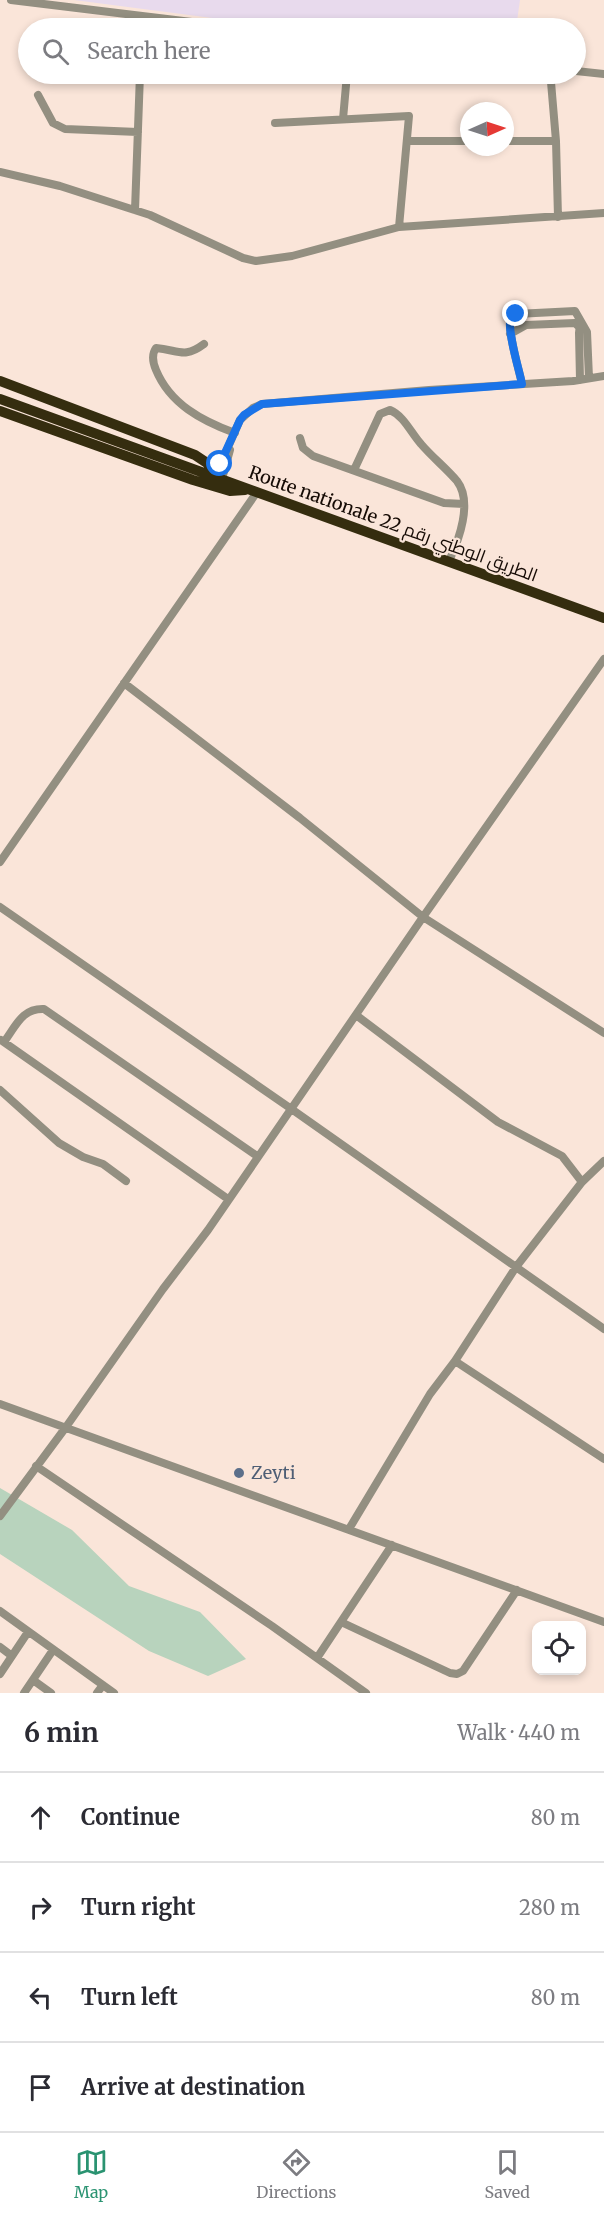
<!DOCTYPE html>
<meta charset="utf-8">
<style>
body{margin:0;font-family:Merriweather,Cairo,serif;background:#f7f7f7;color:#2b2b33}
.controls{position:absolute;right:18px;bottom:18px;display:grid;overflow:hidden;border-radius:12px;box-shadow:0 3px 9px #0003}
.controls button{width:54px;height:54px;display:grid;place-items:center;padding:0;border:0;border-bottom:2px solid #e1e1e2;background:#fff;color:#2b2b33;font:30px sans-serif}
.compass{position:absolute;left:460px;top:102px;width:54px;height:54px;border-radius:50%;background:#fff;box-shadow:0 3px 9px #0003;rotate:87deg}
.stop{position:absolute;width:18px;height:18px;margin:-14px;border:4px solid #1a73e8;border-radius:50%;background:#fff}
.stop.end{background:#1a73e8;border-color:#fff;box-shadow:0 2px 6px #0008}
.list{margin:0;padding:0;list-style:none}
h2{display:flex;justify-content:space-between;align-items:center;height:78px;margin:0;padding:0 24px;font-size:26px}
h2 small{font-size:20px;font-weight:400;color:#7c7c81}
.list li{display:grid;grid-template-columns:39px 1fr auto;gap:18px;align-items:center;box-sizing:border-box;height:90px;padding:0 24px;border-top:2px solid #e1e1e2}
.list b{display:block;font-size:22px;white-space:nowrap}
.list em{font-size:20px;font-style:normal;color:#7c7c81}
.icon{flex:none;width:33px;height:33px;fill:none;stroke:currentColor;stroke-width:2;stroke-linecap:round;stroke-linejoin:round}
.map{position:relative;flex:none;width:604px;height:1693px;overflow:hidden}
.search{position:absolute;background:#fff;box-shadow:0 3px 9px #0003;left:18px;right:18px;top:18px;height:66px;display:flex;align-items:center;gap:15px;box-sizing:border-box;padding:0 21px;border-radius:33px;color:#7c7c81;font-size:22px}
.sheet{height:438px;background:#fff}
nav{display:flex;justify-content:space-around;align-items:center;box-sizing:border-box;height:84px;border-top:2px solid #e1e1e2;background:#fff;font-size:16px;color:#7c7c81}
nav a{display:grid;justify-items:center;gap:3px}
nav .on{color:#2a9371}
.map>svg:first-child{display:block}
.education{fill:#e8daed}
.green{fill:#b8d3bd}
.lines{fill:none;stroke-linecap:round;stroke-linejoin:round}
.minor{stroke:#938f81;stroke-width:8}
.highway{stroke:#352d0f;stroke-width:10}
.route{stroke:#1a73e8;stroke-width:8}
.service-dot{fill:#5c6f8a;stroke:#fae5d9;stroke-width:2}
.labels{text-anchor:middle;stroke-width:4.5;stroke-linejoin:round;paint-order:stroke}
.street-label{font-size:18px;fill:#160b05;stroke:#fae5d9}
.service-label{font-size:18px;fill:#4e5e75;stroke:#fae5d9;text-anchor:start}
</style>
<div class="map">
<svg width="604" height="1693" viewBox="0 0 604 1693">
<rect width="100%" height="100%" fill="#fae5d9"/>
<path class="education" d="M 74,0 L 520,0 L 516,28 L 314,28 L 220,19 Z"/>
<path class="green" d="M 0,1488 L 72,1530 L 129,1586 L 200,1612 L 246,1659 L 208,1676 L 149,1651 L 0,1554 Z"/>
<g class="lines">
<path class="minor" d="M 11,0 L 241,28
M 144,28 L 146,17
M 576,71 L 604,74
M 551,82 L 556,141 L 558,217
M 38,95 L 53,123 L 65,129 L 138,132
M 343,119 L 347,74
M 275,123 L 409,116 L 399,227
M 407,141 L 469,141
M 505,141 L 556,141
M 0,172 L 60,186 L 150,215 L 243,258 L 256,261 L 292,256 L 399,227 L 604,213
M 135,210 L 140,74
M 510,334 L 526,325 L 575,323 L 580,328
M 204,344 C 184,359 179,350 156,348 C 151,355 153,363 156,370 C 170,404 202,421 235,433
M 580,380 L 579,333 L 580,324
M 522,384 C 519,369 506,328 511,316 L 516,314 L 575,311 L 587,332 L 589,378
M 300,438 L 303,448 L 313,456 L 444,503 L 464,504
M 354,470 L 380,414 L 390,410 C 404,416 411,433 421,444 C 432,457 446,468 457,481 C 473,502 459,540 449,561
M 215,477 L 240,420 L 253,408 L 262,404 L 429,390 L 573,381 L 604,376
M 222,479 L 230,450
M 124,683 L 300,818 L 423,917 L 604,1033
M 0,862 L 257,492
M 0,907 L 290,1108 L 604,1329
M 356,1015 L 498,1122 L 562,1156 L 582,1182
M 1,1040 L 228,1199
M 4,1042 C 16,1026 22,1008 44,1009 L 257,1156
M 0,1090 L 59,1143 L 83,1157 L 103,1164 L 126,1181
M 455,1361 L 604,1459
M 0,1404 L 604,1622
M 36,1466 L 272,1626 L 366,1693
M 0,1516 L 66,1427 L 163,1289 L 208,1230 L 423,917 L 604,659
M 349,1529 L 430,1394 L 455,1361 L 516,1267 L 582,1182 L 604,1161
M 0,1611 L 114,1693
M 341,1622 L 450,1673 L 457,1674 L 463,1671 L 517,1590
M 0,1647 L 12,1656
M 317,1658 L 392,1545
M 0,1674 L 28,1632
M 33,1680 L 51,1693
M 24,1693 L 53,1650
M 97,1693 L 103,1685"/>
<path class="highway" d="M 0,381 L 195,455 L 207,463 L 212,470
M 0,399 L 604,618
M 0,411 L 193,480 L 230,491 L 245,490"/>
</g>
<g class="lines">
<path class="route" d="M 220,464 L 240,420 L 244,415 L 262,404 L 522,384 C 519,369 506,328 511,316 L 516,314"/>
</g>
<circle class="service-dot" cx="239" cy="1473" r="6"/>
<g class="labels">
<g class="street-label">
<text transform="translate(393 524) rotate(20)" y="6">Route nationale 22 الطريق الوطني رقم</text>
</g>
<g class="service-label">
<text x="251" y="1479">Zeyti</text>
</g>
</g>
</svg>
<div class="controls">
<button><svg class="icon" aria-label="locate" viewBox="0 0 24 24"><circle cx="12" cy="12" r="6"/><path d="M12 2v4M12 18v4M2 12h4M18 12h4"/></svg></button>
</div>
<svg class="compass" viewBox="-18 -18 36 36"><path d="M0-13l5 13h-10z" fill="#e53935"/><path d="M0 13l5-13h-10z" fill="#7c7c81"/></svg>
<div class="stop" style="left:220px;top:464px"></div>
<div class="stop end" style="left:516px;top:314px"></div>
<div class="search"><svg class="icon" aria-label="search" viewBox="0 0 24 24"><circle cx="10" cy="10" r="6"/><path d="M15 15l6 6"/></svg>Search here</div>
</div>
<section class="sheet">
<h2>6 min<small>Walk · 440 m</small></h2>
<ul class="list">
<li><svg class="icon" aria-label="ahead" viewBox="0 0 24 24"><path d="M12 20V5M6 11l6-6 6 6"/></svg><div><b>Continue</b></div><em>80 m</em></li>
<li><svg class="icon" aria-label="right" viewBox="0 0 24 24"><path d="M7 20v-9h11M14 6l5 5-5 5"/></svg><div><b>Turn right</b></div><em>280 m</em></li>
<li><svg class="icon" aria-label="left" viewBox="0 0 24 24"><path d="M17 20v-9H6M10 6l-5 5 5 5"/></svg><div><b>Turn left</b></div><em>80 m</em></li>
<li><svg class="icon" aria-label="arrive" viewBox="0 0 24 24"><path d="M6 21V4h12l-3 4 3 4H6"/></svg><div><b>Arrive at destination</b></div></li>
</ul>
</section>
<nav>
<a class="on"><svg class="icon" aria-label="map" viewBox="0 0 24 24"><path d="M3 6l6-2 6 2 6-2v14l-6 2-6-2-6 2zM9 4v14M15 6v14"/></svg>Map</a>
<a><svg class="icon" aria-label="directions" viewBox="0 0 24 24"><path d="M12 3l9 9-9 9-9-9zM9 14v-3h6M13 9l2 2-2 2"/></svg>Directions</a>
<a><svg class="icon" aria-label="saved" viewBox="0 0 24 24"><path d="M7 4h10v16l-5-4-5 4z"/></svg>Saved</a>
</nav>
